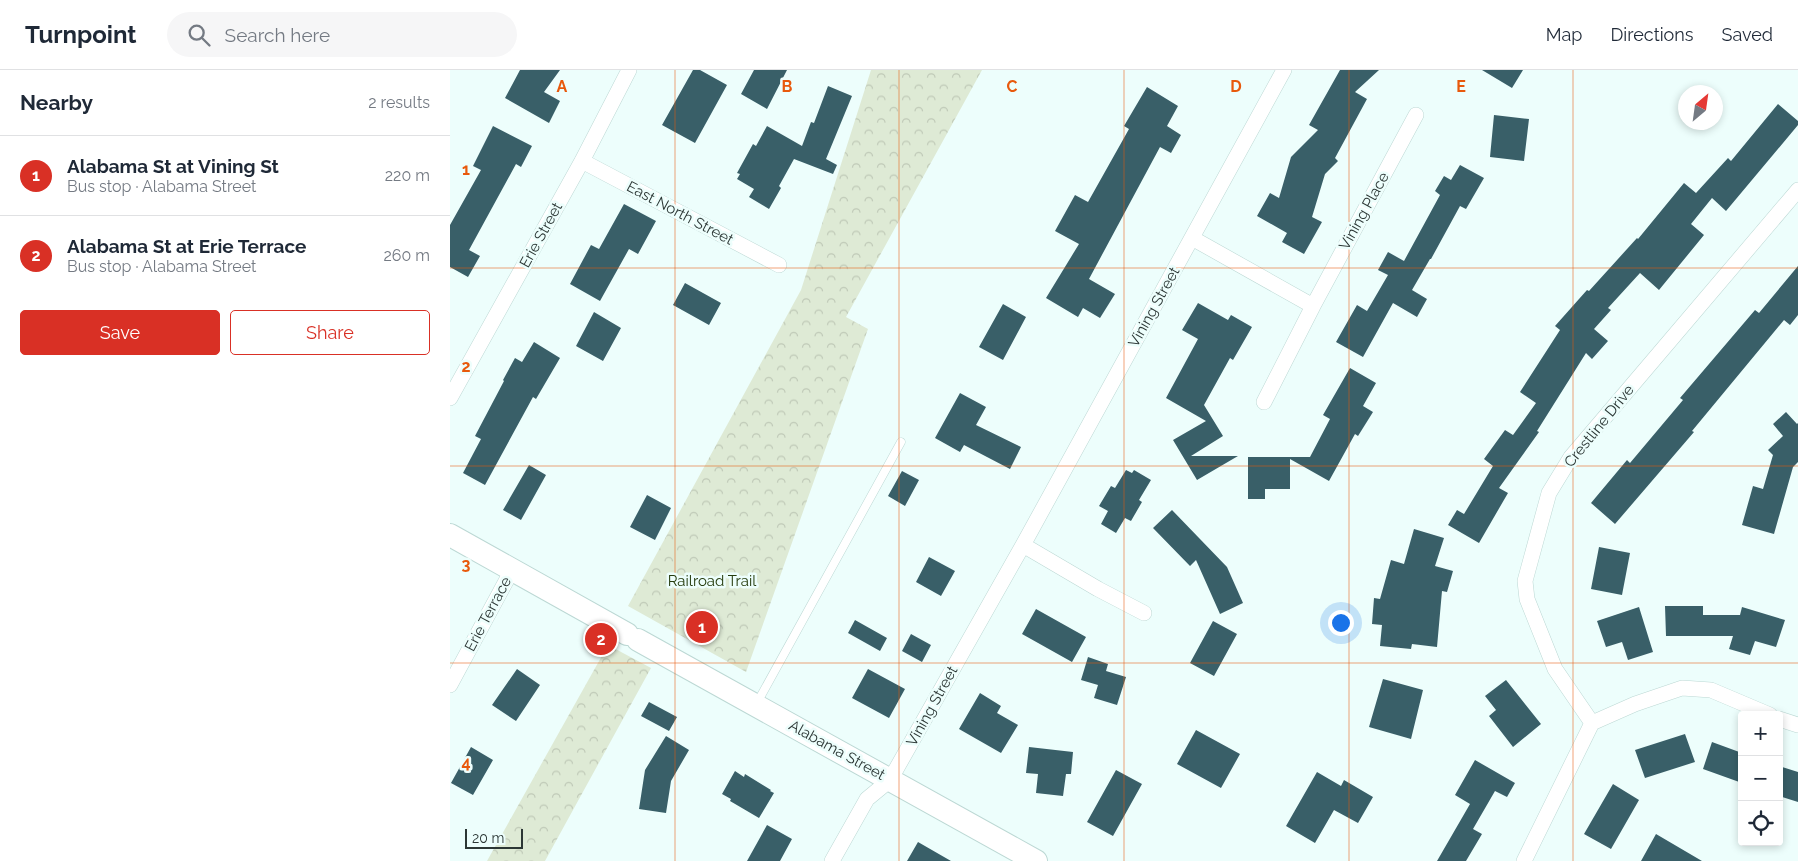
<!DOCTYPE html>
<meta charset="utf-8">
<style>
body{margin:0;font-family:Raleway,sans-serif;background:#f6f6f7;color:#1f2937}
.controls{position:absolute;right:15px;bottom:15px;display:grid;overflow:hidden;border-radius:5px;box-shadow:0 2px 8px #0003}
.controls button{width:45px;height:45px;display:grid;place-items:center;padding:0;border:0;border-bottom:1px solid #e0e1e3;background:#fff;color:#1f2937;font:25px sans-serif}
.compass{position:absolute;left:1228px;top:15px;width:45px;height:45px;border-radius:50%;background:#fff;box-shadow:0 2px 8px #0003;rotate:29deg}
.scale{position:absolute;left:15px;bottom:12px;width:58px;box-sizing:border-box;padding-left:5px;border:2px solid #2c3735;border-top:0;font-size:14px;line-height:18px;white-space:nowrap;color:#2c3735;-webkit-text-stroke:4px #edfefc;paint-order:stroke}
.you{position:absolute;left:890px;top:552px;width:18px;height:18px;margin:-12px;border:4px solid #fff;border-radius:50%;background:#1a73e8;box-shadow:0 0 0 8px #1a73e833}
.badge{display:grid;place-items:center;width:32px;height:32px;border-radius:50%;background:#d93025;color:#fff;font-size:16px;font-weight:700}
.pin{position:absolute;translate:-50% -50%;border:2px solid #fff;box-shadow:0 1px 5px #0006}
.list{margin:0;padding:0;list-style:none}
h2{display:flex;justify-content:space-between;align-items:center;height:65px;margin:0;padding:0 20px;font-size:21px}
h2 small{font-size:16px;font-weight:400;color:#747a83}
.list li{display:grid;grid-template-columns:32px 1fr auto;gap:15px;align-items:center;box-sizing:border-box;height:80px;padding:0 20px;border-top:1px solid #e0e1e3}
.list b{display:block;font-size:19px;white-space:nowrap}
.list p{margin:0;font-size:16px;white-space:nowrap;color:#747a83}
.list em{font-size:16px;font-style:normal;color:#747a83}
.actions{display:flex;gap:10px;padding:15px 20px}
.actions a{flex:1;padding:11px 0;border:1px solid #d93025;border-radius:5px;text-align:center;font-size:18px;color:#d93025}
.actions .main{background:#d93025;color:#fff}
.icon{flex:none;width:28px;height:28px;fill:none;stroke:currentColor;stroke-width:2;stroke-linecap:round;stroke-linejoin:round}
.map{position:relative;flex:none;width:1348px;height:791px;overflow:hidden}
header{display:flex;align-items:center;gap:30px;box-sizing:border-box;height:70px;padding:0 25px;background:#fff;border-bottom:1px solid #e0e1e3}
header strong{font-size:24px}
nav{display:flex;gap:28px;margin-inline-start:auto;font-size:18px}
.search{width:350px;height:45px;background:#f6f6f7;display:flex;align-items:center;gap:12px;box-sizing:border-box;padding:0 18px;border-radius:28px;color:#747a83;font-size:19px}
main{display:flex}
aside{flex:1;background:#fff}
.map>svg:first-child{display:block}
.forest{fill:url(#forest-crowns)}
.building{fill:#395f68}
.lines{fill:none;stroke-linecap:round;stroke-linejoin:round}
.lane-casing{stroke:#bcd8d4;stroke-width:9}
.street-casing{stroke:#bcd8d4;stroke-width:16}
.secondary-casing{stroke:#bcd8d4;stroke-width:24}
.lane{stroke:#fff;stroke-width:8}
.street{stroke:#fff;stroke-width:15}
.secondary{stroke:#fff;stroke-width:22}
.grid{fill:none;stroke:#e8590c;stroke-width:1;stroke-opacity:0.55}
.labels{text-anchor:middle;stroke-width:5;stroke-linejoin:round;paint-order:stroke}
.street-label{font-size:15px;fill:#2c3735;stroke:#edfefc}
.park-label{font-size:15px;fill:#253c0d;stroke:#edfefc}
.grid-label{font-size:16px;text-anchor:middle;font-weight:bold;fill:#e8590c;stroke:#edfefc;stroke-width:5;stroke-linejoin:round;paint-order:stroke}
</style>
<header>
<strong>Turnpoint</strong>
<div class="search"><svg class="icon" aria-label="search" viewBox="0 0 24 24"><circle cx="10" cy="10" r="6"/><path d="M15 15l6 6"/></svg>Search here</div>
<nav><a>Map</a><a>Directions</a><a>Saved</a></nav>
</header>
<main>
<aside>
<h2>Nearby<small>2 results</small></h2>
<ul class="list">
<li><span class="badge">1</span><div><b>Alabama St at Vining St</b><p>Bus stop · Alabama Street</p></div><em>220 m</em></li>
<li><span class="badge">2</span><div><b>Alabama St at Erie Terrace</b><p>Bus stop · Alabama Street</p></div><em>260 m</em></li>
</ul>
<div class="actions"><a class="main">Save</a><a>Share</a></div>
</aside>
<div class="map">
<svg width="1348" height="791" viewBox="0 0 1348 791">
<defs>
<pattern id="forest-crowns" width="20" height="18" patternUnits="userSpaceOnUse" patternTransform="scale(1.25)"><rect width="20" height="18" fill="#deead5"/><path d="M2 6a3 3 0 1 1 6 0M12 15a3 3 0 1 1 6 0" fill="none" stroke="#bfc9b7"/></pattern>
</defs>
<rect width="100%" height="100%" fill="#edfefc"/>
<path class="forest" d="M 421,0 L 532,0 L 396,247 L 418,259 L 296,602 L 178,536 L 351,220 Z
M 158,575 L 201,598 L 95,791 L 37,791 Z"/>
<path class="building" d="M 70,0 L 110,0 L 94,22 L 110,31 L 99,53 L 55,28 Z
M 243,0 L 250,0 L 277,15 L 245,73 L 212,55 Z
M 304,0 L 337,0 L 317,39 L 291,24 Z
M 890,0 L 929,0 L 905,22 L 917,29 L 885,88 L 888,91 L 875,104 L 862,147 L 872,152 L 854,184 L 832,172 L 837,163 L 807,146 L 820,123 L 829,128 L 841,87 L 868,60 L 859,55 Z
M 1032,0 L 1073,0 L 1062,18 Z
M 378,16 L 402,26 L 376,89 L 387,95 L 383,104 L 344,89 L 329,116 L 331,118 L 319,139 L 299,127 L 304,119 L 287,109 L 290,104 L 287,103 L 303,74 L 306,76 L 317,56 L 352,76 L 361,52 L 364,53 Z
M 697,17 L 728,36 L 717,56 L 731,65 L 721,83 L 710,77 L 639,209 L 665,224 L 650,248 L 633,238 L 628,247 L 596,228 L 629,174 L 605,161 L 625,125 L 638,132 L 679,59 L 674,56 Z
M 1328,34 L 1348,51 L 1348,55 L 1276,141 L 1262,128 L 1241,154 L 1254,165 L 1209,220 L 1190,203 L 1158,238 L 1161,240 L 1144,259 L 1158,271 L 1142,289 L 1136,283 L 1087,361 L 1089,362 L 1049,418 L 1058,423 L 1029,473 L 998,455 L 1007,440 L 1014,444 L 1043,396 L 1034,389 L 1055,360 L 1063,365 L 1086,333 L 1070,322 L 1110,260 L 1105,256 L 1137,220 L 1139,221 L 1187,168 L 1188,169 L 1234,113 L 1246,123 L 1278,88 L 1281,91 Z
M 1044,45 L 1079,49 L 1074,91 L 1040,87 Z
M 43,56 L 82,76 L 71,97 L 66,94 L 19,180 L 30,186 L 18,207 L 0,197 L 0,155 L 31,100 L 23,96 Z
M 1010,95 L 1034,108 L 1016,139 L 1010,136 L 981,189 L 980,189 L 962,220 L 977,229 L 967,247 L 943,233 L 913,287 L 886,272 L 907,235 L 917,241 L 938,205 L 928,200 L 938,182 L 954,191 L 990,125 L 985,121 L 994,106 L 1001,110 Z
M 174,134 L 206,151 L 188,184 L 179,179 L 150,231 L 120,214 L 141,175 L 149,179 Z
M 1348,196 L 1348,245 L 1340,255 L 1334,250 L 1242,361 L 1244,362 L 1165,454 L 1141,433 L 1177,390 L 1180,393 L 1233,330 L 1230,328 L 1305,240 L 1309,243 Z
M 235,213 L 271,233 L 259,255 L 223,235 Z
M 748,233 L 778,250 L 781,245 L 802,257 L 783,290 L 780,288 L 754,335 L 773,366 L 741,386 L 788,386 L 747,410 L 723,370 L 756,351 L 716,328 L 748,269 L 732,260 Z
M 553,234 L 576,247 L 553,290 L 529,277 Z
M 144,242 L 171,258 L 153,291 L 126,276 Z
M 84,272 L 110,288 L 86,329 L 83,327 L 35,415 L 13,403 L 31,369 L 25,366 L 54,311 L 53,310 L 65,288 L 72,292 Z
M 900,298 L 926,313 L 913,336 L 923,342 L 908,366 L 905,364 L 879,411 L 840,389 L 840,419 L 815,419 L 815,429 L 798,429 L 798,387 L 860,387 L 880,349 L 873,345 Z
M 510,323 L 536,337 L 526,355 L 571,377 L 560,399 L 514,375 L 510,382 L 485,368 Z
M 1336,342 L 1347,354 L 1348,353 L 1348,392 L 1343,397 L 1324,464 L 1292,455 L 1303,416 L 1313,419 L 1323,385 L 1318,380 L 1333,366 L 1323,354 Z
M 79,395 L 96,405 L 71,450 L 53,440 Z
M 676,400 L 682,403 L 684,400 L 701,410 L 689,430 L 692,432 L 681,451 L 675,448 L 666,463 L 651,454 L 658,441 L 649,436 L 661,416 L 665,418 Z
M 452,401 L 469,410 L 455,436 L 438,426 Z
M 197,425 L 221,438 L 205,470 L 180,457 Z
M 722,440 L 777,497 L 793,533 L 770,544 L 746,490 L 740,496 L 703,458 Z
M 964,459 L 994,468 L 985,496 L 1003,501 L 997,522 L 992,521 L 987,577 L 962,574 L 961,579 L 930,576 L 932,555 L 922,554 L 924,528 L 930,529 L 941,490 L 954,494 Z
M 1149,477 L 1180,483 L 1172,525 L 1141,519 Z
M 479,487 L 505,501 L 491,526 L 466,512 Z
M 1215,536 L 1253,536 L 1253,545 L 1290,545 L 1292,537 L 1335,550 L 1326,577 L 1305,571 L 1300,585 L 1279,579 L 1283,566 L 1216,566 Z
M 1189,537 L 1203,582 L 1178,590 L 1172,572 L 1156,577 L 1147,551 Z
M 586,539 L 636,567 L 622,592 L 572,564 Z
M 405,550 L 437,568 L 430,581 L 398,563 Z
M 763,551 L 787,564 L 764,606 L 740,593 Z
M 461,564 L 481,575 L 472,592 L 452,581 Z
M 638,587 L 658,594 L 656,601 L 676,607 L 667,635 L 644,628 L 648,615 L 631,610 Z
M 67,599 L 90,615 L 66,651 L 42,635 Z
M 418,599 L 455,619 L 439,648 L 402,628 Z
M 933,609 L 973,620 L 961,669 L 919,657 Z
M 1056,610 L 1091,654 L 1063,677 L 1039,646 L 1046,640 L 1035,626 Z
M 530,623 L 551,636 L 547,643 L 568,655 L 551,683 L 509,659 Z
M 199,632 L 227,647 L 219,661 L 191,646 Z
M 746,660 L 790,684 L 771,718 L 727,694 Z
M 1235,664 L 1245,692 L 1195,708 L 1185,680 Z
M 216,666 L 239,680 L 221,711 L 216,743 L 189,739 L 195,700 Z
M 1262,672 L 1292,683 L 1292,713 L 1253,699 Z
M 21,677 L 43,690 L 23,725 L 1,713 Z
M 579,677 L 623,682 L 621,704 L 616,704 L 613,726 L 586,723 L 588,704 L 576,703 Z
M 1025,690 L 1065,713 L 1057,727 L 1045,721 L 1023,759 L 1032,764 L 1016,791 L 987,791 L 1020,734 L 1005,725 Z
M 1329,696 L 1348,702 L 1348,732 L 1329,726 Z
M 666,700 L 692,714 L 663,766 L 637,752 Z
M 285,701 L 294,707 L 295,704 L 321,720 L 320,721 L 324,723 L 309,748 L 280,731 L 281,729 L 272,724 Z
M 867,702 L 891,716 L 894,710 L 923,727 L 908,753 L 884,740 L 865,773 L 836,756 Z
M 1163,714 L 1189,730 L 1161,779 L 1134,764 Z
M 317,755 L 342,769 L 330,791 L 297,791 Z
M 1206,764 L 1252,791 L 1191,791 Z
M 468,772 L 501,791 L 457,791 Z"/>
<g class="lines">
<g class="lane-casing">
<path id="lane" d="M 307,633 L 451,372"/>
</g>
<g class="street-casing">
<path id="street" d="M 132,91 L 329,195
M 742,168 L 863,236
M 0,328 L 132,91 L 179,0
M 814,332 L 863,236 L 966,45
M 573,475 L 648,519 L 694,543
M 0,615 L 62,500
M 1329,649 L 1348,655
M 1142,653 L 1105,599 L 1077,529 L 1075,511 L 1099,423 L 1121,387 L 1348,120
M 1142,653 L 1185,634 L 1232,618 L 1261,620 L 1320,645
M 382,791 L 417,729 L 440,710 L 573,475 L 834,0
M 1074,791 L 1142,653"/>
</g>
<g class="secondary-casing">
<path id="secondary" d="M 0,465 L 177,564
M 188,570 L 586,791"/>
</g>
<use href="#lane" class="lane"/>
<use href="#street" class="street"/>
<use href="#secondary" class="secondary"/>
</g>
<path class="grid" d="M 225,0 L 225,791M 449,0 L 449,791M 674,0 L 674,791M 899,0 L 899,791M 1123,0 L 1123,791M 0,198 L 1348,198M 0,396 L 1348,396M 0,593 L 1348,593"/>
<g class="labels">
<g class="street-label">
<text transform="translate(914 141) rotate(-61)" y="5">Vining Place</text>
<text transform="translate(230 143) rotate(28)" y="5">East North Street</text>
<text transform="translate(91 165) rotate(-61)" y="5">Erie Street</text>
<text transform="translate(704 237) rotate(-61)" y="5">Vining Street</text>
<text transform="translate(1149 356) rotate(-51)" y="5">Crestline Drive</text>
<text transform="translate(38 544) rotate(-62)" y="5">Erie Terrace</text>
<text transform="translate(482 636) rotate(-61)" y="5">Vining Street</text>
<text transform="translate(387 680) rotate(29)" y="5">Alabama Street</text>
</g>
<g class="park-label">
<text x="262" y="516">Railroad Trail</text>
</g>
</g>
<g class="grid-label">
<text x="112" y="22">A</text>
<text x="337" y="22">B</text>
<text x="562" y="22">C</text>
<text x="786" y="22">D</text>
<text x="1011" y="22">E</text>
<text x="16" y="105">1</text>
<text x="16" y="302">2</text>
<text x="16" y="500">3</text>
<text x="16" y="698">4</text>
</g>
</svg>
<div class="controls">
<button>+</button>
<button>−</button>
<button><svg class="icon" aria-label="locate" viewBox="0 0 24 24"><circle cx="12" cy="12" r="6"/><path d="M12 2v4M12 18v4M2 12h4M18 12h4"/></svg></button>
</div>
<svg class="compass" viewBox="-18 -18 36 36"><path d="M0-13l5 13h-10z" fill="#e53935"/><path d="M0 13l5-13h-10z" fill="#747a83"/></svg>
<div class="scale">20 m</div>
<div class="you"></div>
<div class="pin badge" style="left:252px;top:557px">1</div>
<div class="pin badge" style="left:151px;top:569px">2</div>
</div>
</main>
